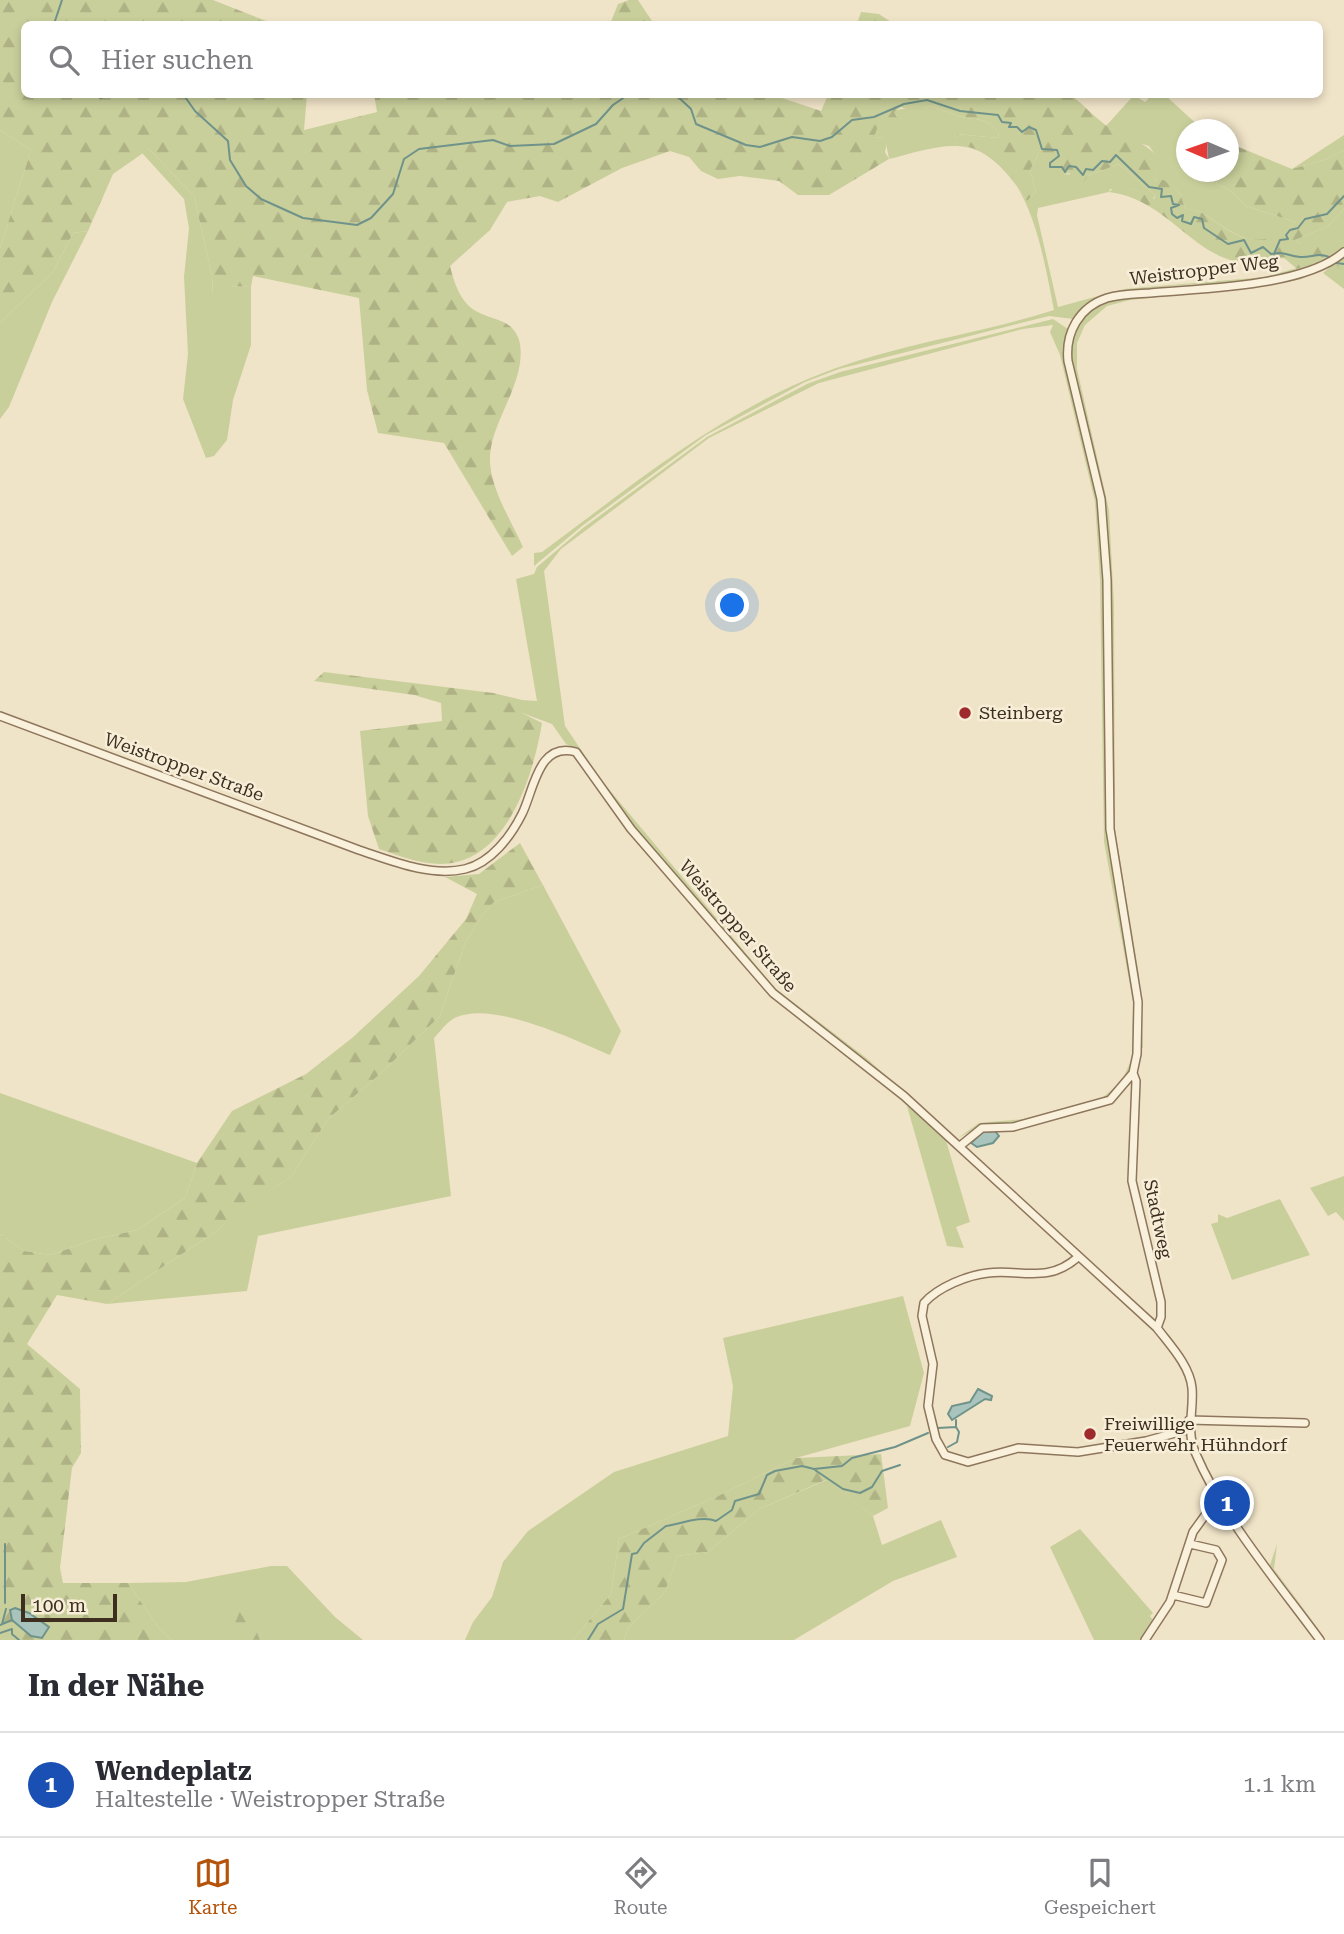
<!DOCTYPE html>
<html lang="de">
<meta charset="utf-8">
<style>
body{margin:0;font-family:"Roboto Serif",serif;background:#f7f7f7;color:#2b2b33}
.compass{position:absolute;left:1176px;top:119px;width:63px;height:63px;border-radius:50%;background:#fff;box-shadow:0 4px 10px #0003;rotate:272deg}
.scale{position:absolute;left:21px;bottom:18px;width:96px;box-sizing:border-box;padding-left:7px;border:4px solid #3d2e20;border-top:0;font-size:19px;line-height:24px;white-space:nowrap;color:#3d2e20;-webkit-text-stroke:5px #f7eed8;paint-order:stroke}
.you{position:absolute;left:733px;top:606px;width:24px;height:24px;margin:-18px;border:5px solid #fff;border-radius:50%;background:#1a73e8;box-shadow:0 0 0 10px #1a73e833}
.badge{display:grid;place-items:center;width:46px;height:46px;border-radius:50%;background:#b45309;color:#fff;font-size:23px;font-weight:700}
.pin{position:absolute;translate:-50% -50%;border:4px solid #fff;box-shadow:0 2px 7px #0006}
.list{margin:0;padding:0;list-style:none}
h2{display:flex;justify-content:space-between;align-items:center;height:91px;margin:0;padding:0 28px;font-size:30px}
h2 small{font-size:23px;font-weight:400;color:#7c7c81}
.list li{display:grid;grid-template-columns:46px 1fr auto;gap:21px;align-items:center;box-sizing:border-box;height:105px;padding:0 28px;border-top:2px solid #e1e1e2}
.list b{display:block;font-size:26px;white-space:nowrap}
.list p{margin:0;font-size:23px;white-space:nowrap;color:#7c7c81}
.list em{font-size:23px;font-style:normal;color:#7c7c81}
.icon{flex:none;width:38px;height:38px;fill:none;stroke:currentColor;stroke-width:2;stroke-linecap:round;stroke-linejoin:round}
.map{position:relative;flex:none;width:1344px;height:1640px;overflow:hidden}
.search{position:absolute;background:#fff;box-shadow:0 4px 10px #0003;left:21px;right:21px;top:21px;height:77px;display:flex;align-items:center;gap:18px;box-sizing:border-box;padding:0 24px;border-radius:10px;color:#7c7c81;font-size:26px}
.sheet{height:196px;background:#fff}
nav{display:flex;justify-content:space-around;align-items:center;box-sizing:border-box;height:98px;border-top:2px solid #e1e1e2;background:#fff;font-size:19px;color:#7c7c81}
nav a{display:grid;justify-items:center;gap:4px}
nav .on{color:#b45309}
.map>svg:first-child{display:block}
.grass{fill:#c9cf9b}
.forest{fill:url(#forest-firs)}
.water{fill:#a9c4bc;stroke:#6f938a;stroke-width:2}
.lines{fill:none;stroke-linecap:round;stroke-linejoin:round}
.stream{stroke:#6f938a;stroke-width:2}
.minor-casing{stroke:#8d765c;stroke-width:10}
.minor{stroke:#faf1dc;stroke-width:7}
.poi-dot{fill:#9e2a2b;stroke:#f7eed8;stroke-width:2.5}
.labels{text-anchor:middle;stroke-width:5;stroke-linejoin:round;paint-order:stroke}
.street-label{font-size:18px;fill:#3d2e20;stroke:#f7eed8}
.poi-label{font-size:18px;fill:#3d2e20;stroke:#f7eed8;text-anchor:start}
</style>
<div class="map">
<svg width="1344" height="1640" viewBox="0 0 1344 1640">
<defs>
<pattern id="forest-firs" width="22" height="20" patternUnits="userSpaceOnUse" patternTransform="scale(1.75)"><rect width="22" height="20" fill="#c9cf9b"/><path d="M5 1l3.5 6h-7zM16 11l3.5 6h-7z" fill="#aeb285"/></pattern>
</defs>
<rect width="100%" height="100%" fill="#f0e4c8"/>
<path class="grass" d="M 1134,95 L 1145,102 L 1152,95 L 1165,95 L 1202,129 L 1186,130 L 1186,172 L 1213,172 L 1217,184 L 1231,191 L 1246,206 L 1295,222 C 1287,229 1278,239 1267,241 C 1246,244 1222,226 1206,215 C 1201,211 1191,210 1185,208 L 1180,193 L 1164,181 L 1155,182 L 1159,160 L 1149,146 L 1132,141 L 1106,126 Z
M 930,106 C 939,109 949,113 958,116 C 976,121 986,116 999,133 L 998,138 L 957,134 L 956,143 C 991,150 1008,172 1027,201 L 1036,192 L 1030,170 L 1039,153 L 1047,153 L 1063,174 L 1088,176 L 1119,164 L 1155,195 L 1152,201 L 1134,190 L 1110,189 L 1109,192 L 1038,208 L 1037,215 L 1058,307 L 1124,289 L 1265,277 L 1304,266 L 1312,255 L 1320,255 L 1324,261 C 1306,269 1286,275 1267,279 C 1210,288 1116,277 1073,319 L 1049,316 L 839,369 L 805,382 L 706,435 L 582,526 L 534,566 L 534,553 L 542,552 C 633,485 717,414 823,373 C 897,344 979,334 1054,310 C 1043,256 1029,150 957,146 C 935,145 910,154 889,159 L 885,138 L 873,137 L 871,119 L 886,113 L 897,116 L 893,112 C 906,105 919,113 930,106 Z
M 0,130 L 31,150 L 0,248 Z
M 1344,135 L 1344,150 L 1327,159 L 1292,169 Z
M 149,149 L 194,196 L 212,276 L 213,296 L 228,286 L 251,287 L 251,345 L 233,400 L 227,440 L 214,456 L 206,458 L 183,399 L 188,354 L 184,277 L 189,228 L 184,199 L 142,153 Z
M 1344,209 L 1344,249 L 1340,253 L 1301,244 L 1295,240 L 1328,226 Z
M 88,231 L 52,302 L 9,407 L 0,419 L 0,323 L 53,272 L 73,233 Z
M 1344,255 L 1344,289 L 1323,273 Z
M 1301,275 L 1302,279 L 1265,286 L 1130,300 L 1107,306 L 1085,325 L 1077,343 L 1077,369 L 1109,510 L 1114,605 L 1115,829 L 1139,975 L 1143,1048 L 1140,1047 L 1141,1004 L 1113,829 L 1111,739 L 1114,736 L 1104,510 L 1077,390 L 1079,388 C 1056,356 1075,316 1108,300 Z
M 1053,319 L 1068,329 L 1066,343 L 1097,491 L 1105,579 L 1107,779 L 1136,1002 L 1135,1043 L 1130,1073 L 1103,1100 L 1014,1124 L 979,1127 L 958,1138 L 979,1123 L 1023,1119 L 1102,1098 L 1122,1081 L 1132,1058 L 1133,1002 L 1104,842 L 1100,580 L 1095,502 L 1060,355 L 1050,332 L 1053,325 L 1023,329 L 819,383 L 709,438 L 561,549 L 544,571 L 565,726 L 602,781 L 776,989 L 865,1057 L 957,1138 L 880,1072 L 784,1000 L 633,826 L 582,753 L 566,744 L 552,724 L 522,713 L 522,700 L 537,701 L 516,579 L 534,574 L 537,567 L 583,528 L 707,437 L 807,384 L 840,372 Z
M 543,885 L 621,1031 L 610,1055 C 574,1040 489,998 453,1019 C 446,1023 440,1032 434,1038 L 451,1196 L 258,1236 L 247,1291 L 107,1304 L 218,1230 L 236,1211 L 291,1177 L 328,1119 L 380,1074 L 440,1016 L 465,943 L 483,914 L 494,902 Z
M 0,1093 L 197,1163 L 185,1198 L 137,1230 L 92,1240 L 51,1255 L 24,1251 L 0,1234 Z
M 907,1106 L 945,1137 L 970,1222 L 956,1227 L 964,1248 L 947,1246 Z
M 1344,1176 L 1344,1221 L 1336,1212 L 1328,1216 L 1310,1188 Z
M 1280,1199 L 1310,1255 L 1232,1280 L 1211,1224 L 1218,1222 L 1218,1214 L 1227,1218 Z
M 903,1296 L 924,1373 L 910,1426 L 796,1458 L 718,1496 L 619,1539 L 611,1594 L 573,1640 L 465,1640 L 473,1622 L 492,1597 L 503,1562 L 528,1531 L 614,1472 L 728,1436 L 733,1386 L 723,1338 Z
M 827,1480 L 873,1516 L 882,1545 L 941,1520 L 957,1557 L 893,1581 L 794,1640 L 624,1640 L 628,1628 L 665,1592 L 677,1556 L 708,1552 L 759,1509 Z
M 1080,1529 L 1153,1613 L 1150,1616 L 1155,1623 L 1143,1640 L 1094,1640 L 1050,1547 Z
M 1277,1544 L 1274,1569 L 1327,1640 L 1270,1565 Z
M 271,1566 L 287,1566 L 335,1617 L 363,1640 L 260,1640 L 252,1626 L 244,1629 L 247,1633 L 247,1640 L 172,1640 L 159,1628 L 128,1583 L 186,1582 Z"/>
<path class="forest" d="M 0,0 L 213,0 L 274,24 L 24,24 L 24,94 L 307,95 L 304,130 L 377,112 L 374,94 L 770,94 L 821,111 L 828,95 L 1071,95 C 1084,105 1096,119 1110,128 C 1130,140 1146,141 1160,160 L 1155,181 L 1164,180 L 1180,193 L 1185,208 C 1192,210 1201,211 1206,215 C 1240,239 1259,253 1295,222 L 1246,206 L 1231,191 L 1217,184 L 1213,172 L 1228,172 L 1229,143 L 1292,169 L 1327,159 L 1344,150 L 1344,209 L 1328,226 L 1295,240 L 1301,244 L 1312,240 L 1320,247 L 1331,245 L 1344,256 L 1344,273 L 1330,259 L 1324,261 L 1320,255 L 1312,255 L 1305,266 L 1297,269 L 1284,258 C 1268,260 1249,265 1234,261 C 1189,250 1164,199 1109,192 L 1115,187 L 1134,190 L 1154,199 L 1155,195 L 1119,164 L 1088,176 L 1083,183 L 1076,183 L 1069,173 L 1058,176 L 1046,168 L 1047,154 L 1039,153 L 1030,170 L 1036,192 L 1027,201 C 1008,172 991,150 955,143 L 957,134 L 998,138 L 999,133 C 986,116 976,121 958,116 C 949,113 939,109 930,106 L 915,113 L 901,107 L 894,112 L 899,121 L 897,125 L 889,121 L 886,114 L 872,119 L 878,126 L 874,137 L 888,138 L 885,152 L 889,159 L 829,195 L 798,195 L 779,181 L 740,176 L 718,179 L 701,171 L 689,157 L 670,151 L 622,168 L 558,202 L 540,196 L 507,202 L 490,230 L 450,266 C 454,282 460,302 476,311 C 492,321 515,318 520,344 C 526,383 491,421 490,457 C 489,487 511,520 523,547 L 512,556 L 444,443 L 378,433 L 367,390 L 359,298 L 253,276 L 251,287 L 228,286 L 224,297 L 213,297 L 212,276 L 194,196 L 149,149 L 113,174 L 88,231 L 73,233 L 53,272 L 0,323 L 0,248 L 31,150 L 0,130 Z
M 629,0 L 638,0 L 654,24 L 610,24 L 618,4 Z
M 861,12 L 879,14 L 894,24 L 857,24 Z
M 324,672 L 493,693 L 522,700 L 522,713 L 542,723 C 534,772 510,853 452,863 C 427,867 403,857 379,849 L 368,816 L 360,731 L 442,721 L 441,703 L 414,695 L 314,681 Z
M 520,843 L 543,885 L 494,902 L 483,914 L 465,943 L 440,1016 L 380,1074 L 328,1119 L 291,1177 L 237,1211 L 218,1230 L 107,1304 L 57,1295 L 27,1344 L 80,1389 L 81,1453 L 72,1468 L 60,1568 L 63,1583 L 128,1583 L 159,1628 L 172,1640 L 0,1640 L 0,1234 L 24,1251 L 51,1255 L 92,1240 L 137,1230 L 185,1198 L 197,1163 L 232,1111 L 306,1074 L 352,1038 L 419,976 L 466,919 L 477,894 L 445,877 L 479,874 Z
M 881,1454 L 888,1508 L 873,1516 L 826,1480 L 759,1509 L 708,1552 L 677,1556 L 665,1592 L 628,1628 L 624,1640 L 573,1640 L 611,1594 L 619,1539 L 718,1496 L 796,1458 Z
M 240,1611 L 251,1618 L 260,1640 L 247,1640 L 247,1633 L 235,1623 Z"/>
<path class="water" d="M 995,1131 L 999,1136 L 993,1143 L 977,1147 L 971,1143 L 983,1132 Z
M 978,1389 L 992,1396 L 991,1400 L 985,1399 L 952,1420 L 948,1414 L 952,1406 L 970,1402 Z
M 15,1608 L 29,1613 L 49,1627 L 42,1638 L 31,1636 L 12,1620 L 10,1610 Z"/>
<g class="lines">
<path class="stream" d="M 54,24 L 62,0
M 93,94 L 101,98 L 106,94
M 183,94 L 195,111 L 228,141 L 230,160 L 246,186 L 261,199 L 303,218 L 357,225 L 371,218 L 393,194 L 404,159 L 419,149 L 493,140 L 510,146 L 554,144 L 596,124 L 613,105 L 629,94
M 675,94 L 691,109 L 696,124 L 746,145 L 760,147 L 792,137 L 820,141 L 832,137 L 852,120 L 874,117 L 904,104 L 927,100 L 960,111 L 998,115 L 1002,122 L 1011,123 L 1009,127 L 1017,127 L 1022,132 L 1029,127 L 1036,130 L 1042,149 L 1057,150 L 1059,156 L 1050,163 L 1050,167 L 1062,167 L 1065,172 L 1069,166 L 1076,167 L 1083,175 L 1086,169 L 1093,170 L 1102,161 L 1110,162 L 1116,155 L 1149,187 L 1162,189 L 1161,197 L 1171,196 L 1173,204 L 1179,205 L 1171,208 L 1172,214 L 1177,218 L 1183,215 L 1182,221 L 1191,224 L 1194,217 L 1202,219 L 1204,228 L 1228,244 L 1244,240 L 1251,253 L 1263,247 L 1271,254 C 1286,251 1287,256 1300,257 C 1312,258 1317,252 1329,257
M 1274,254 L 1280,240 L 1288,239 L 1286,235 L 1290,230 L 1298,228 L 1305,219 L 1327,214 L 1344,196
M 1336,263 L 1344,264
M 938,1428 L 956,1427 L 956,1420
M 948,1447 L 957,1442 L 959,1432 L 956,1427
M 815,1470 L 843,1489 L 860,1493 L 872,1487 L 882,1471 L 900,1465
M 5,1603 L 5,1544
M 2,1624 L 6,1609
M 0,1625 L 12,1620
M 0,1633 L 12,1629 L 12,1634 L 19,1640
M 588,1640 L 598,1624 L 623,1609 L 632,1554 L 637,1553 L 644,1543 L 666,1526 C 680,1524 702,1515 716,1521 L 732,1510 L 735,1501 L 759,1494 L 767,1475 L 775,1471 L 802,1466 L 814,1469 L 842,1466 L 852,1458 L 895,1447 L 928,1433"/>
<g class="minor-casing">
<path id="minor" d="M 0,716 L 359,850 C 392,861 430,877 465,869 C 491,863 511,836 522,814 C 534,790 538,741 576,752 L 631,829 L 773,993 L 904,1096 L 1157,1328 C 1170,1345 1190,1366 1192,1388 C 1194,1410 1186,1430 1195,1452 C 1224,1520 1276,1580 1320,1640
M 1133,1073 L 1136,1081 L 1132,1181 L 1161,1302 L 1161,1317 L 1157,1328
M 960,1146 L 982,1128 L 1013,1127 L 1110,1100 L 1133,1073 L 1137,1054 L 1138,1002 L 1110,829 L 1107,580 L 1101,499 L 1068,361 C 1065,333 1079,307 1107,298 C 1121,294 1136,294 1150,293 C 1202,288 1304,287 1344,252
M 1078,1257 C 1048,1284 1021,1269 988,1273 C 968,1275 938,1287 924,1303 L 922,1316 L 933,1364 L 928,1406 L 936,1439 L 945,1455 L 968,1462 L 1018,1448 L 1078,1452 L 1146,1441 L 1190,1429
M 1189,1420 L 1305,1423
M 1173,1595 L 1206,1603 L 1222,1560 L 1216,1550 L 1190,1544
M 1145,1640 L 1170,1602 L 1193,1532 L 1219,1496"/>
</g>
<use href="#minor" class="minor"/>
</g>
<g class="poi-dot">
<circle cx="965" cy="713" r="7"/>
<circle cx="1090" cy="1434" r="7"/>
</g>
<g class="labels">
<g class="street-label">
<text transform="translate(1204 270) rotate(-7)" y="6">Weistropper Weg</text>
<text transform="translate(184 767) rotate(20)" y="6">Weistropper Straße</text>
<text transform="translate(738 926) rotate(49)" y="6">Weistropper Straße</text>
<text transform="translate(1158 1219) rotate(78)" y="6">Stadtweg</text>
</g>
<g class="poi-label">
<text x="979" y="719">Steinberg</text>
<text x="1104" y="1430">Freiwillige<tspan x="1104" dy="21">Feuerwehr Hühndorf</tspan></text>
</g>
</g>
</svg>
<svg class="compass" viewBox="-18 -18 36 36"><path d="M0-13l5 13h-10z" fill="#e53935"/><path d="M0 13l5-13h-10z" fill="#7c7c81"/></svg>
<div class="scale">100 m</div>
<div class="you"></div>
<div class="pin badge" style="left:1227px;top:1503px;background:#1a4fb4">1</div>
<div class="search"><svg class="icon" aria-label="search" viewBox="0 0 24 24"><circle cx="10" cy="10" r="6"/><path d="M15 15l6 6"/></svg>Hier suchen</div>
</div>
<section class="sheet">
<h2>In der Nähe<small></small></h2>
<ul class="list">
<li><span class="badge" style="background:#1a4fb4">1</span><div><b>Wendeplatz</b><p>Haltestelle · Weistropper Straße</p></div><em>1.1 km</em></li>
</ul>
</section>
<nav>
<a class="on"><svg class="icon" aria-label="map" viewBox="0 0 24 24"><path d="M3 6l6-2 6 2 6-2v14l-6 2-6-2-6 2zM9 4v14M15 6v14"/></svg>Karte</a>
<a><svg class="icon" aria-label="directions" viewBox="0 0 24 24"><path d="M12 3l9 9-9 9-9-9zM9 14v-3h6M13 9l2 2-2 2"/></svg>Route</a>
<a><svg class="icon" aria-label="saved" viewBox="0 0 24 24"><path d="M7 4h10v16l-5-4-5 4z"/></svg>Gespeichert</a>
</nav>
